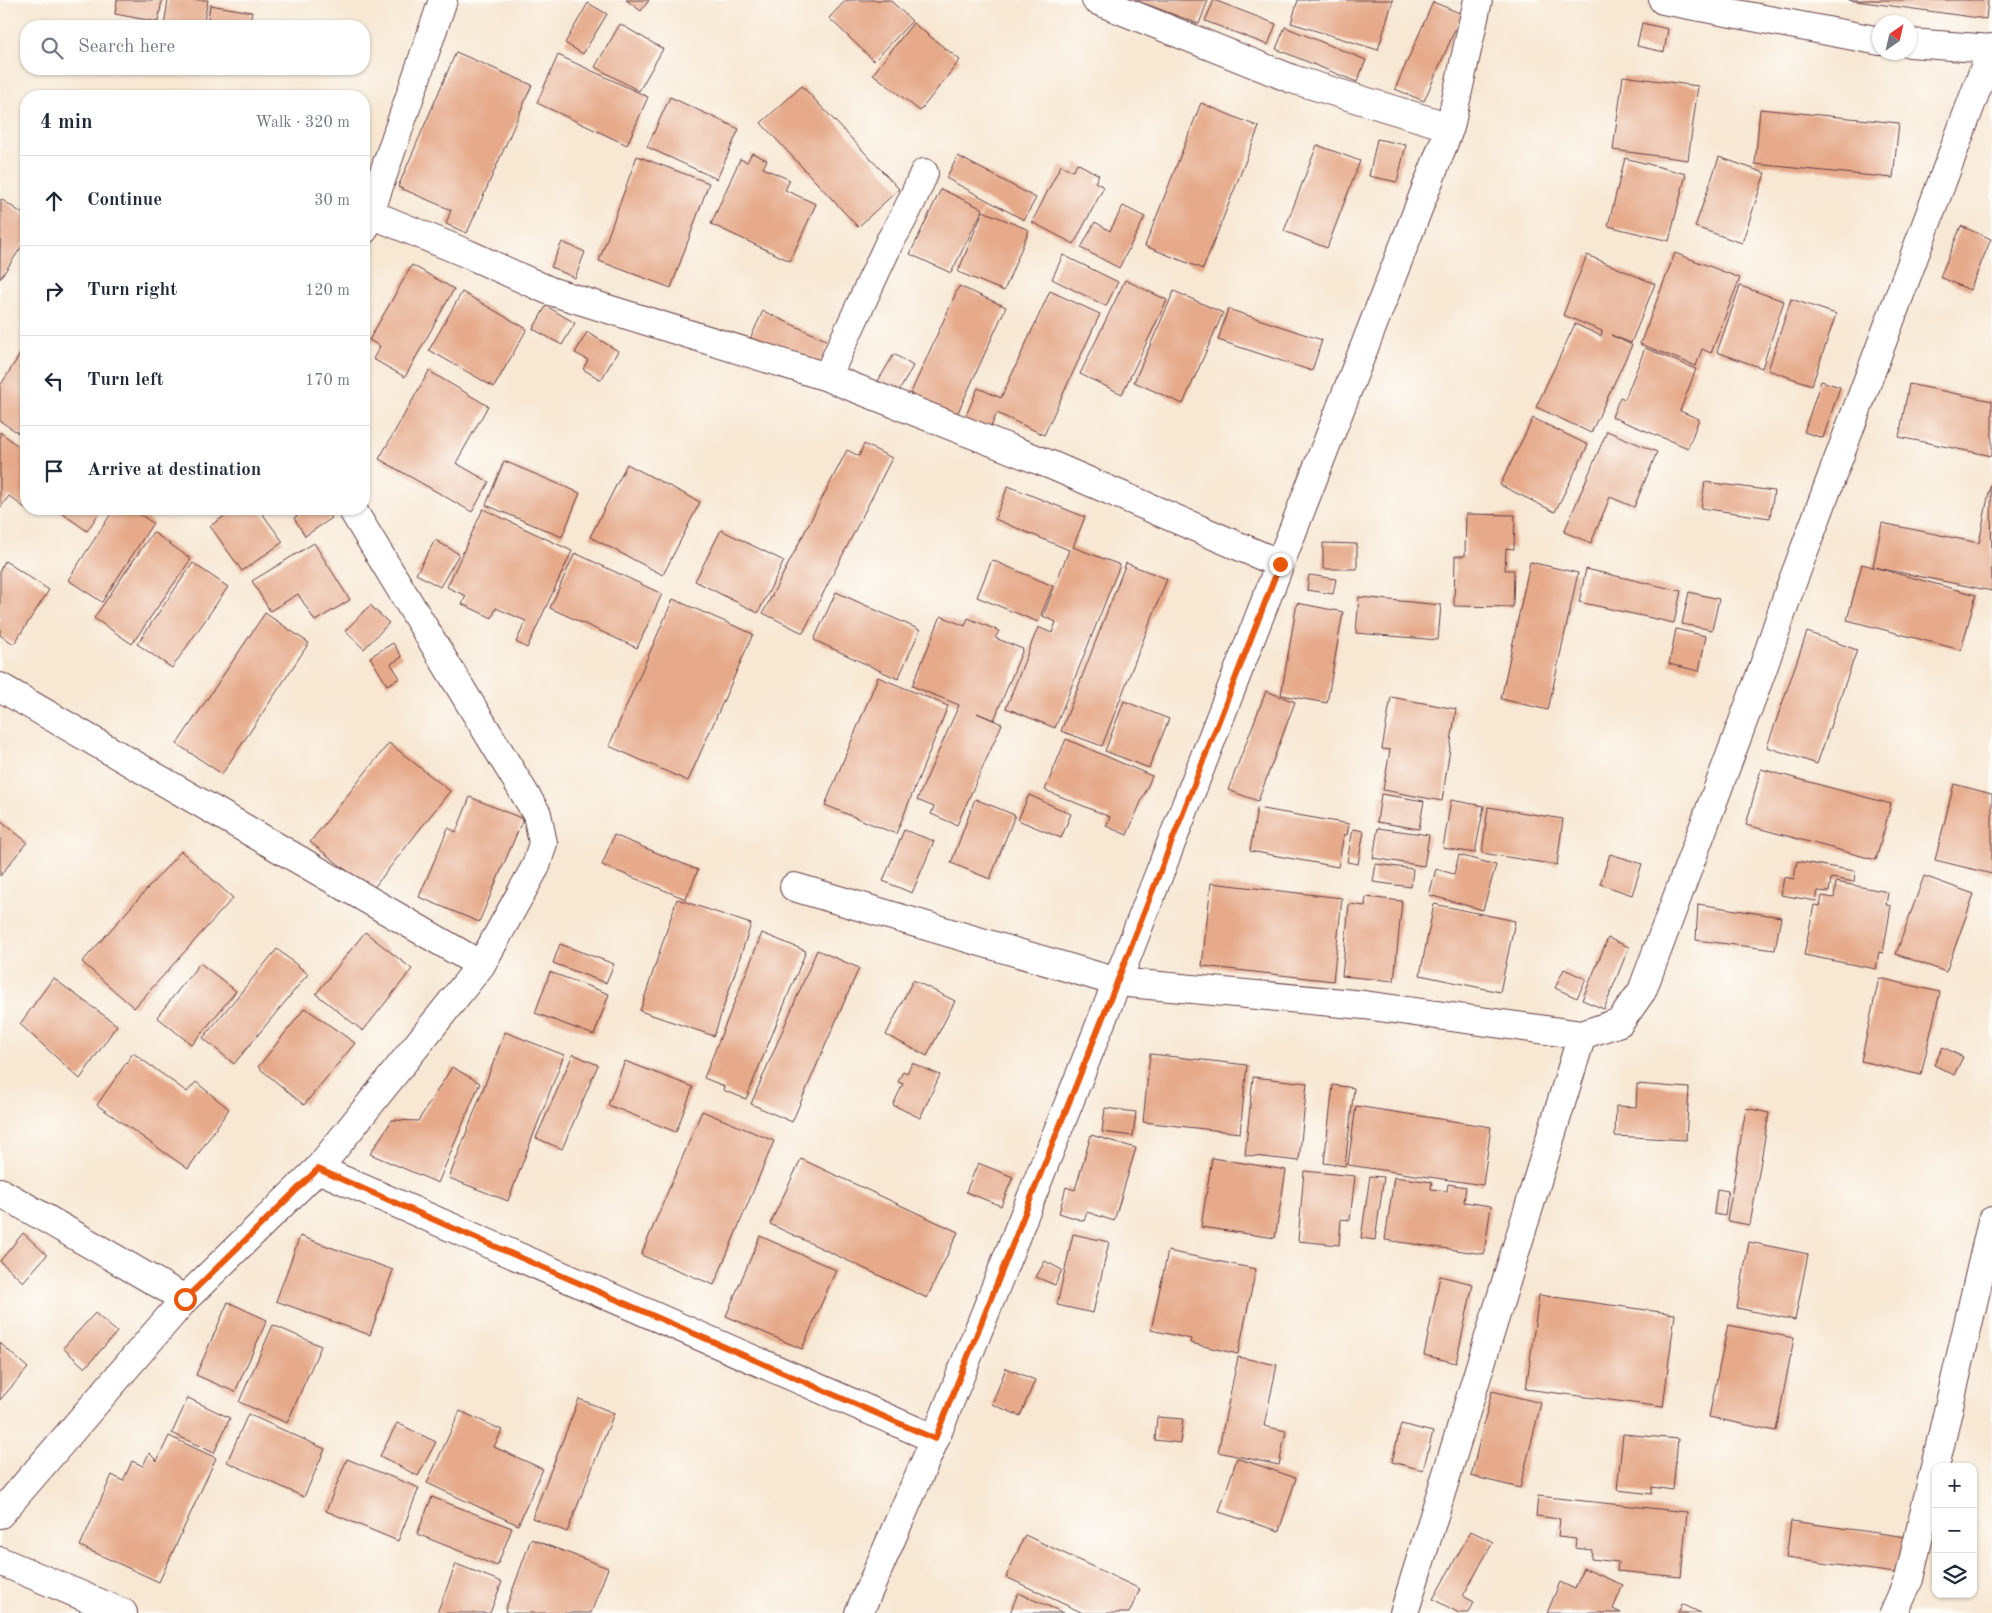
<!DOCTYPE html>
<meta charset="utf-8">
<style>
body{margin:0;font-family:"Old Standard TT",serif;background:#f6f6f7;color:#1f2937}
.controls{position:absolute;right:15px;bottom:15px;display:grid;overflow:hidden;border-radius:10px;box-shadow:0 1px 4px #0004}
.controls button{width:45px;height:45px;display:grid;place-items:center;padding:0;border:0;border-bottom:1px solid #e0e1e3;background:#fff;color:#1f2937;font:25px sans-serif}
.compass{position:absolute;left:1872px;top:15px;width:45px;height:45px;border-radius:50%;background:#fff;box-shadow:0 1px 4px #0004;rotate:34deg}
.stop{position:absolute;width:15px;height:15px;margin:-11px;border:4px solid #ea580c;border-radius:50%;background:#fff}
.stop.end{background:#ea580c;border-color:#fff;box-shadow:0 1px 5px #0008}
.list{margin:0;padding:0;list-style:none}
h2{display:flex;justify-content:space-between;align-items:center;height:65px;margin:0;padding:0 20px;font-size:21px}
h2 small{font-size:16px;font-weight:400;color:#747a83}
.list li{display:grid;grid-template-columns:32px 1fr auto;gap:15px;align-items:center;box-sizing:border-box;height:90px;padding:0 20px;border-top:1px solid #e0e1e3}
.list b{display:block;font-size:19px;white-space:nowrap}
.list em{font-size:16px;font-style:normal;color:#747a83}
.icon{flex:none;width:28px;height:28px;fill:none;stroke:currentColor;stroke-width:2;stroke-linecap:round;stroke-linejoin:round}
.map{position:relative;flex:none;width:1992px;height:1613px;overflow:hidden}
.search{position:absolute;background:#fff;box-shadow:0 1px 4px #0004;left:20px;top:20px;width:350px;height:55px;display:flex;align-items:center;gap:12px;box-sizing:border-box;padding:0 18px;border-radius:20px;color:#747a83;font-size:19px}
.panel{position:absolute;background:#fff;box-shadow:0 1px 4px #0004;left:20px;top:90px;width:350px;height:425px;border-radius:20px}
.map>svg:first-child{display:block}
.building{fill:#e6aa8b}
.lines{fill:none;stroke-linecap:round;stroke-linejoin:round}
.minor-casing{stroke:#643d44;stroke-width:30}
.minor{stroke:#fff;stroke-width:28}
.route{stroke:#ea580c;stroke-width:6}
</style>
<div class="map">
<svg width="1992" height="1613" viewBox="0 0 1992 1613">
<rect width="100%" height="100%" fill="#fdfcf7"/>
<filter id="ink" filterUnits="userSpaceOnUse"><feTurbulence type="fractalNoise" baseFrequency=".02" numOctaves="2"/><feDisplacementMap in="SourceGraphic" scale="10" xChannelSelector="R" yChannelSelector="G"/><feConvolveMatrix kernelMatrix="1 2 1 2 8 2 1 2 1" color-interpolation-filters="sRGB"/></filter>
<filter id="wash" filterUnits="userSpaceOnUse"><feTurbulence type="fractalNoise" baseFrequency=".0096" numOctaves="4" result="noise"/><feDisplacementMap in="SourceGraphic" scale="20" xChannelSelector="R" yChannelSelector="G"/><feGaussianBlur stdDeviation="1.12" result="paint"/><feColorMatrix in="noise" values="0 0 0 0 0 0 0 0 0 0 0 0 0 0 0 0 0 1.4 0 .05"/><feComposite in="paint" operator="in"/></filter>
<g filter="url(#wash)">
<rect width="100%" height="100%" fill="#f7e7d3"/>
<g id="blocks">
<path class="building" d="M 117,0 L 162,0 L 158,22 L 115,14 Z
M 168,0 L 208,0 L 203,26 L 164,26 Z
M 626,0 L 649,0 L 641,11 Z
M 846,0 L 890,0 L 912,21 L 874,61 L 829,18 Z
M 1135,0 L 1208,0 L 1199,24 Z
M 1214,0 L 1276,24 L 1268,45 L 1205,21 Z
M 1298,0 L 1393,0 L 1378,50 L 1291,23 Z
M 1849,0 L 1988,0 L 1986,19 Z
M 1433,2 L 1462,14 L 1424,101 L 1395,89 Z
M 588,3 L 607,14 L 583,54 L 565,43 Z
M 210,5 L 252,12 L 249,26 L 207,26 Z
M 913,23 L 960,60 L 920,111 L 873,74 Z
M 1642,23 L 1668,29 L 1664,52 L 1637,46 Z
M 620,24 L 663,49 L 639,91 L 595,67 Z
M 1285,27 L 1366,60 L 1357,82 L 1276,49 Z
M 456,52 L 532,85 L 467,233 L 446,224 L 451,210 L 398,187 Z
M 558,55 L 648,97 L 627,145 L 537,103 Z
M 1623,76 L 1698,86 L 1688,160 L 1613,150 Z
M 802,86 L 899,189 L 858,227 L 761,123 Z
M 670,97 L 739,129 L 717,179 L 647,147 Z
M 1201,103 L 1259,127 L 1203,269 L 1145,246 Z
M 1760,109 L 1899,123 L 1893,178 L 1755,164 Z
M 1377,139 L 1406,145 L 1397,182 L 1369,176 Z
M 1317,145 L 1360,161 L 1327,248 L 1284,231 Z
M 752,153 L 767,160 L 763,168 L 790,180 L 785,190 L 816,204 L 790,261 L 711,224 L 740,159 L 747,162 Z
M 637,156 L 709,183 L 671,288 L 599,261 Z
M 958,156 L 1036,198 L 1024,220 L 946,178 Z
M 1719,157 L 1765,173 L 1742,243 L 1695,227 Z
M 1625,158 L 1686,174 L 1669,241 L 1608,226 Z
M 1077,163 L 1099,175 L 1095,182 L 1104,187 L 1074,244 L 1032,222 L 1061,165 L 1073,171 Z
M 941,189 L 983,209 L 951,273 L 910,254 Z
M 1,199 L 26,216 L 26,240 L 0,279 Z
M 1123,206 L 1145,217 L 1119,268 L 1081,248 L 1095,222 L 1110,231 Z
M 983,211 L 1029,230 L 1004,291 L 958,272 Z
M 1961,226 L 1991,239 L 1970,290 L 1940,277 Z
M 562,242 L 585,252 L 575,278 L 551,267 Z
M 1675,253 L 1740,278 L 1711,353 L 1702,349 L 1696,366 L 1640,344 Z
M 1063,255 L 1118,282 L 1106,306 L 1052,279 Z
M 1587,255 L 1655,284 L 1631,343 L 1611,335 L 1632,345 L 1591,433 L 1536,407 L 1575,324 L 1601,336 L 1602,331 L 1563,315 Z
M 412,265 L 454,289 L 405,377 L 373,359 L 380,346 L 369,340 Z
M 1125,280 L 1167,300 L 1122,394 L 1080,374 Z
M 959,286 L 1006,307 L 955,419 L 909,397 Z
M 1740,286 L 1784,301 L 1762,368 L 1717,352 Z
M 1050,291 L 1100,314 L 1044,435 L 997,413 L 988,434 L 962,424 L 978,388 L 1001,398 Z
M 1174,291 L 1223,313 L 1183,404 L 1134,382 Z
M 462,292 L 527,329 L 494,387 L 429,350 Z
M 1791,299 L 1836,314 L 1812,385 L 1768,370 Z
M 546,306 L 575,323 L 562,345 L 533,329 Z
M 1228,309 L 1322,340 L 1312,371 L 1218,340 Z
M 763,311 L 830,342 L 818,370 L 750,339 Z
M 587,332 L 618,351 L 601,380 L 583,369 L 588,360 L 575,353 Z
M 26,345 L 26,431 L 23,436 L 0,421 L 0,386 Z
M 1645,348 L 1696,369 L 1680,411 L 1699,419 L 1688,448 L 1612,417 L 1620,397 L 1625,399 Z
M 894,354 L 913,366 L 898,393 L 878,381 Z
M 429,371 L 488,406 L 456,463 L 489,482 L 472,512 L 379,459 Z
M 1821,381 L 1840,387 L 1823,438 L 1804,432 Z
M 1909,384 L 1992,401 L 1992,456 L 1899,437 Z
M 1533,418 L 1588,445 L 1555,512 L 1500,485 Z
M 1607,431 L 1657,452 L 1634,507 L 1610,497 L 1591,543 L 1564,532 Z
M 0,432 L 26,452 L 26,509 L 32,509 L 30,512 L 9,496 L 0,508 Z
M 864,444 L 892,458 L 803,633 L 763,613 L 847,450 L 859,456 Z
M 504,461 L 580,493 L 562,537 L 486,505 Z
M 627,464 L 700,502 L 663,575 L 590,537 Z
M 1705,482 L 1774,491 L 1770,518 L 1701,508 Z
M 1991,482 L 1992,591 L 1873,567 L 1882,523 L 1979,543 Z
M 1008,486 L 1085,517 L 1073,547 L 1120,565 L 1055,728 L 1006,708 L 1038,627 L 1052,633 L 1056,622 L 1043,616 L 1069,550 L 995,519 Z
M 56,509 L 102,509 L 87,531 Z
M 114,509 L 132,509 L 153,523 L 102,602 L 68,580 Z
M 235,509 L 259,509 L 283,542 L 242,571 L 210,526 Z
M 308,509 L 326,509 L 332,518 L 305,536 L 294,518 Z
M 483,509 L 572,551 L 527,648 L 516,642 L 526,621 L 496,608 L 492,618 L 462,604 L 466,596 L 447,587 Z
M 1466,514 L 1515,515 L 1514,549 L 1506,548 L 1505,570 L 1514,570 L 1513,607 L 1454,606 L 1455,556 L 1465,556 Z
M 721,530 L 784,561 L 758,613 L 695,581 Z
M 153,532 L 191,559 L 132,644 L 94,618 Z
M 435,540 L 459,554 L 440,587 L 416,574 Z
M 314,543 L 350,600 L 315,621 L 298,594 L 270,611 L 252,581 Z
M 1323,543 L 1357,544 L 1357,569 L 1323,569 Z
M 575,553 L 662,594 L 637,648 L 550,608 Z
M 992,560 L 1053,586 L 1038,622 L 977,597 Z
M 5,561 L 49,590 L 14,644 L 0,635 L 0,570 Z
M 1530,562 L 1578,573 L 1548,710 L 1501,699 Z
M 193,563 L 228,587 L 172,668 L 137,644 Z
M 1126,563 L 1167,579 L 1102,746 L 1061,731 Z
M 1862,564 L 1976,595 L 1961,650 L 1847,620 Z
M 1586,569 L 1681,591 L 1674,623 L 1579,602 Z
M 1309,575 L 1336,579 L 1333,594 L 1307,590 Z
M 836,592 L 920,630 L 898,679 L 814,640 Z
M 1689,592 L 1719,599 L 1712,630 L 1682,624 Z
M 1359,597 L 1441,605 L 1438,640 L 1356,633 Z
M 673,599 L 753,634 L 688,781 L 609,746 Z
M 1297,603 L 1343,612 L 1327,703 L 1281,695 Z
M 370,605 L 389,623 L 364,649 L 345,631 Z
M 265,613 L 309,643 L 222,774 L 177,744 Z
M 941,616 L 965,626 L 968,618 L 999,631 L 995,638 L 1023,649 L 994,720 L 977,713 L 1002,724 L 957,825 L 931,814 L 934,807 L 917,800 L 959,705 L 912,686 Z
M 1676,629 L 1706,636 L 1699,671 L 1669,664 Z
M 1807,632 L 1857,650 L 1817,764 L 1767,747 Z
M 393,643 L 402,657 L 391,664 L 400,678 L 387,685 L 370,657 Z
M 878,677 L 948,706 L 896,834 L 825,805 Z
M 1266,691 L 1295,702 L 1258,801 L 1228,790 Z
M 1391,697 L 1456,709 L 1442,801 L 1383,790 L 1390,750 L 1382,749 Z
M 1124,701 L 1169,719 L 1149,768 L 1105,751 Z
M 1066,739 L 1152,776 L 1127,835 L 1106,826 L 1110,817 L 1045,790 Z
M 389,743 L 450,791 L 372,890 L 310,842 Z
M 1761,769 L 1891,804 L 1876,860 L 1746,825 Z
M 1954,784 L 1992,794 L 1992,874 L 1935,860 Z
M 1381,794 L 1424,801 L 1419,829 L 1377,822 Z
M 1029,795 L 1071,814 L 1061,838 L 1018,820 Z
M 470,797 L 523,819 L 479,922 L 419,897 L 448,828 L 456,832 Z
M 975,799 L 1015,815 L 990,879 L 951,863 Z
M 1451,800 L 1484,806 L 1475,853 L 1443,848 Z
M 1488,807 L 1563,819 L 1557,865 L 1482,853 Z
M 1257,808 L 1349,824 L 1347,835 L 1344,834 L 1338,867 L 1250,851 Z
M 0,820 L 27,842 L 0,876 Z
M 1378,828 L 1429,835 L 1424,866 L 1373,858 Z
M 1353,829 L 1364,831 L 1358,864 L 1347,862 Z
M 904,830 L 934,841 L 912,893 L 883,881 Z
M 614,835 L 698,870 L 686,899 L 602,865 Z
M 181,851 L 233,898 L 134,1008 L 82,962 Z
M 1610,854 L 1642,864 L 1632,895 L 1600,884 Z
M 1459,855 L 1496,865 L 1483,910 L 1429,895 L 1436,869 L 1454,874 Z
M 1797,861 L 1855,871 L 1854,882 L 1831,878 L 1829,892 L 1818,891 L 1816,901 L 1781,895 L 1784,877 L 1794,879 Z
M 1376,864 L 1413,869 L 1411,887 L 1373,882 Z
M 1924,876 L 1974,894 L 1946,972 L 1896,954 Z
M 1836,882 L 1888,892 L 1886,905 L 1891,906 L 1883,953 L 1879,952 L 1876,969 L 1804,955 L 1814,905 L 1820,906 L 1822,896 L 1834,898 Z
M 1211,883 L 1342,898 L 1333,981 L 1202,966 Z
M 1366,897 L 1402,901 L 1394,981 L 1342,976 L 1349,904 L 1365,906 Z
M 677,899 L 751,924 L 714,1036 L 640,1011 Z
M 1434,904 L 1515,921 L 1500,992 L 1420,975 Z
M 1698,904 L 1781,917 L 1775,950 L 1696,940 Z
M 365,932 L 412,969 L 363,1031 L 316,994 Z
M 762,933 L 806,951 L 746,1099 L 723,1090 L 724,1086 L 704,1078 Z
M 1608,938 L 1629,947 L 1604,1009 L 1582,1000 Z
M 560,944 L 614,964 L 606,983 L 553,963 Z
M 277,949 L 308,974 L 234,1064 L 203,1038 Z
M 817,950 L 859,968 L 792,1122 L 751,1104 Z
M 200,963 L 236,991 L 192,1045 L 157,1017 Z
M 1564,969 L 1586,979 L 1577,998 L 1555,988 Z
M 550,972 L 609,994 L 594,1035 L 535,1013 Z
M 53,978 L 117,1025 L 80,1079 L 20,1024 Z
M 1879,978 L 1940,992 L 1921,1075 L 1861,1061 Z
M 913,980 L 955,1001 L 927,1056 L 886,1035 Z
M 305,1008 L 355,1043 L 304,1105 L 258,1067 Z
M 505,1032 L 564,1055 L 508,1201 L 449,1178 Z
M 1943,1047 L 1963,1057 L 1954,1075 L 1934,1065 Z
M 133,1053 L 187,1092 L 196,1082 L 229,1109 L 188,1169 L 97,1105 Z
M 573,1054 L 598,1065 L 562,1149 L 536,1138 Z
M 1150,1054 L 1247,1065 L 1240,1133 L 1143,1122 Z
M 625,1061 L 693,1087 L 676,1132 L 608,1105 Z
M 912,1063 L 940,1075 L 920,1118 L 893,1105 L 903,1084 L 898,1082 L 903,1071 L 907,1073 Z
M 452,1067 L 480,1083 L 438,1183 L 370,1154 L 392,1120 L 418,1121 Z
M 1253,1077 L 1307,1083 L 1299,1161 L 1245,1155 Z
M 1637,1084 L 1689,1088 L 1686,1140 L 1615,1136 L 1616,1106 L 1636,1107 Z
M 1333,1085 L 1354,1088 L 1345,1166 L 1324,1163 Z
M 1356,1106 L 1491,1127 L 1483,1185 L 1348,1165 Z
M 1105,1108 L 1136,1112 L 1133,1136 L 1102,1132 Z
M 1746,1108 L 1769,1113 L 1750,1225 L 1727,1221 Z
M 702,1111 L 774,1141 L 714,1285 L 641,1255 Z
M 1091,1135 L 1136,1148 L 1114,1221 L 1087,1212 L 1084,1221 L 1059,1213 L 1066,1187 L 1075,1190 Z
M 1212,1158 L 1286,1170 L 1275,1238 L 1201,1227 Z
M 801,1159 L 958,1232 L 927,1298 L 770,1224 Z
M 978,1163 L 1013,1177 L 1001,1206 L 966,1192 Z
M 1304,1171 L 1355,1176 L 1350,1220 L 1341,1219 L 1339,1245 L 1298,1241 Z
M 1370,1176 L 1384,1177 L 1375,1240 L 1361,1238 Z
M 1394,1177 L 1432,1182 L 1431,1189 L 1447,1191 L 1448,1184 L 1466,1187 L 1464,1202 L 1491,1206 L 1484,1254 L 1385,1240 Z
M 1717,1189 L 1728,1191 L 1725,1216 L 1714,1214 Z
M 23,1233 L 47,1255 L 23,1282 L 0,1261 Z
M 1073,1234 L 1109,1242 L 1093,1313 L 1057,1305 Z
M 300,1236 L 393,1270 L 370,1335 L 276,1301 Z
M 760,1236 L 836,1270 L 802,1349 L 726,1316 Z
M 1749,1242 L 1808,1254 L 1795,1320 L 1737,1308 Z
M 1168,1251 L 1256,1269 L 1238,1354 L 1190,1343 L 1191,1339 L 1151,1330 Z
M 1045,1261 L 1062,1270 L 1055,1285 L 1036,1277 Z
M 1440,1276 L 1473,1284 L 1456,1363 L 1424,1355 Z
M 1539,1295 L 1675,1314 L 1663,1407 L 1526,1389 Z
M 228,1302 L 267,1320 L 235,1392 L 196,1375 Z
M 95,1313 L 117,1332 L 85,1368 L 63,1348 Z
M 273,1325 L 321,1346 L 287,1423 L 239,1402 Z
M 1728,1325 L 1794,1338 L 1776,1431 L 1709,1417 Z
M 0,1343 L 28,1368 L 0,1400 Z
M 1238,1357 L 1277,1365 L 1264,1426 L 1286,1431 L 1279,1465 L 1218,1452 Z
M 1006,1368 L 1035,1380 L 1020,1416 L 992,1404 Z
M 1492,1391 L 1541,1403 L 1520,1488 L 1471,1476 Z
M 188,1398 L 230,1418 L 214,1453 L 172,1433 Z
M 579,1399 L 614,1413 L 567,1532 L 532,1518 Z
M 460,1411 L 502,1430 L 494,1447 L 543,1469 L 518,1525 L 427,1483 Z
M 248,1414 L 325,1449 L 304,1497 L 227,1462 Z
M 1157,1417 L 1183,1419 L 1180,1443 L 1155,1440 Z
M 397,1423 L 436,1442 L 418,1476 L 380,1456 Z
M 1401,1424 L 1433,1432 L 1423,1470 L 1392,1462 Z
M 1623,1434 L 1678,1439 L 1673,1490 L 1652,1487 L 1652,1494 L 1617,1490 Z
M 169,1436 L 216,1458 L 159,1582 L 80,1546 L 112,1475 L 123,1481 L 132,1461 L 143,1466 L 149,1453 L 157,1461 Z
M 1237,1458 L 1296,1478 L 1279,1531 L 1219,1512 Z
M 347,1459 L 419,1488 L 398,1541 L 326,1511 Z
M 1538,1496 L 1687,1512 L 1681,1577 L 1617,1571 L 1618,1562 L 1591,1559 L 1592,1550 L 1575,1548 L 1576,1539 L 1558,1537 L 1560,1519 L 1536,1516 Z
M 432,1497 L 512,1528 L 497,1566 L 417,1534 Z
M 1791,1521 L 1907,1537 L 1902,1574 L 1786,1558 Z
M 1471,1531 L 1493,1542 L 1463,1596 L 1474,1602 L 1469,1613 L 1459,1613 L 1433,1599 Z
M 1025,1535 L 1140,1589 L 1129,1613 L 1083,1613 L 1006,1577 Z
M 531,1539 L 608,1568 L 591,1613 L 510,1613 L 505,1611 Z
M 456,1564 L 502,1582 L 490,1613 L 437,1613 Z
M 1583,1568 L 1623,1585 L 1613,1609 L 1621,1613 L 1547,1613 L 1560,1582 L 1575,1589 Z
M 1018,1593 L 1064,1613 L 1010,1613 Z
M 1682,1604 L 1701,1613 L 1678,1613 Z"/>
</g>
</g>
<g filter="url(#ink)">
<use href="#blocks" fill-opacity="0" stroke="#643d44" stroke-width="1"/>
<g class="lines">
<g class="minor-casing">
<path id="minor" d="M 1096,0 L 1292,79 L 1450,127
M 1663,0 L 1880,41
M 1910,43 L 1992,49
M 371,214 L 468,254 L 550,291 L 827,377 L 1051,465 L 1280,564
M 364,230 L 443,0
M 827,377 L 890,241 C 904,219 914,197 924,173
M 0,687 L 481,965
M 794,887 L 1117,982 L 1364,1005 L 1582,1035 L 1620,1022 L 1642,991 L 1763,668 L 1789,591 L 1992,48
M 318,1169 L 935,1439
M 0,1192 L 185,1299
M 0,1514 L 185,1299 L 318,1169 L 481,965 L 536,866 L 543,843 L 537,814 L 352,509
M 0,1561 L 123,1613
M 859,1613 L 935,1439 L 1117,982 L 1450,127 L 1478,0
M 1404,1613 L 1582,1035
M 1894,1613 L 1909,1579 L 1992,1221"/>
</g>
<use href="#minor" class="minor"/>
</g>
</g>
<g class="lines" filter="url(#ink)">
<path class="route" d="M 185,1299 L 318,1169 L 935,1439 L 1117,982 L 1280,564"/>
</g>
</svg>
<div class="controls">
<button>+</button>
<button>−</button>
<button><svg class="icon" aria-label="layers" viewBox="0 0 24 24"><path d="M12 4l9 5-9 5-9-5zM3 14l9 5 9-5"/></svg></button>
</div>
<svg class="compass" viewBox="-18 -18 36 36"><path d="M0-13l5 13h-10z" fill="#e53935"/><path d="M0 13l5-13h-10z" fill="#747a83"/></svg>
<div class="stop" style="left:185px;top:1299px"></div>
<div class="stop end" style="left:1280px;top:564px"></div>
<div class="search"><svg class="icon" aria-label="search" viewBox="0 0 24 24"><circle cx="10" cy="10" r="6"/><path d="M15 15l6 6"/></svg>Search here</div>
<section class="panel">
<h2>4 min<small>Walk · 320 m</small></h2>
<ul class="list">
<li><svg class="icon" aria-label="ahead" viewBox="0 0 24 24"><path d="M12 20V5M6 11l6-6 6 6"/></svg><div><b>Continue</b></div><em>30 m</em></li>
<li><svg class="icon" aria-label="right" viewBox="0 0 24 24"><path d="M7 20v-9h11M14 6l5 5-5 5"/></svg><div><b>Turn right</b></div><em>120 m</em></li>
<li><svg class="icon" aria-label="left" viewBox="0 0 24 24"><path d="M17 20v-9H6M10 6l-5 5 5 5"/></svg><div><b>Turn left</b></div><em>170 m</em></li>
<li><svg class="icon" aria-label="arrive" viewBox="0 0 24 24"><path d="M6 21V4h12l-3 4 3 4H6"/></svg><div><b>Arrive at destination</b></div></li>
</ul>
</section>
</div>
